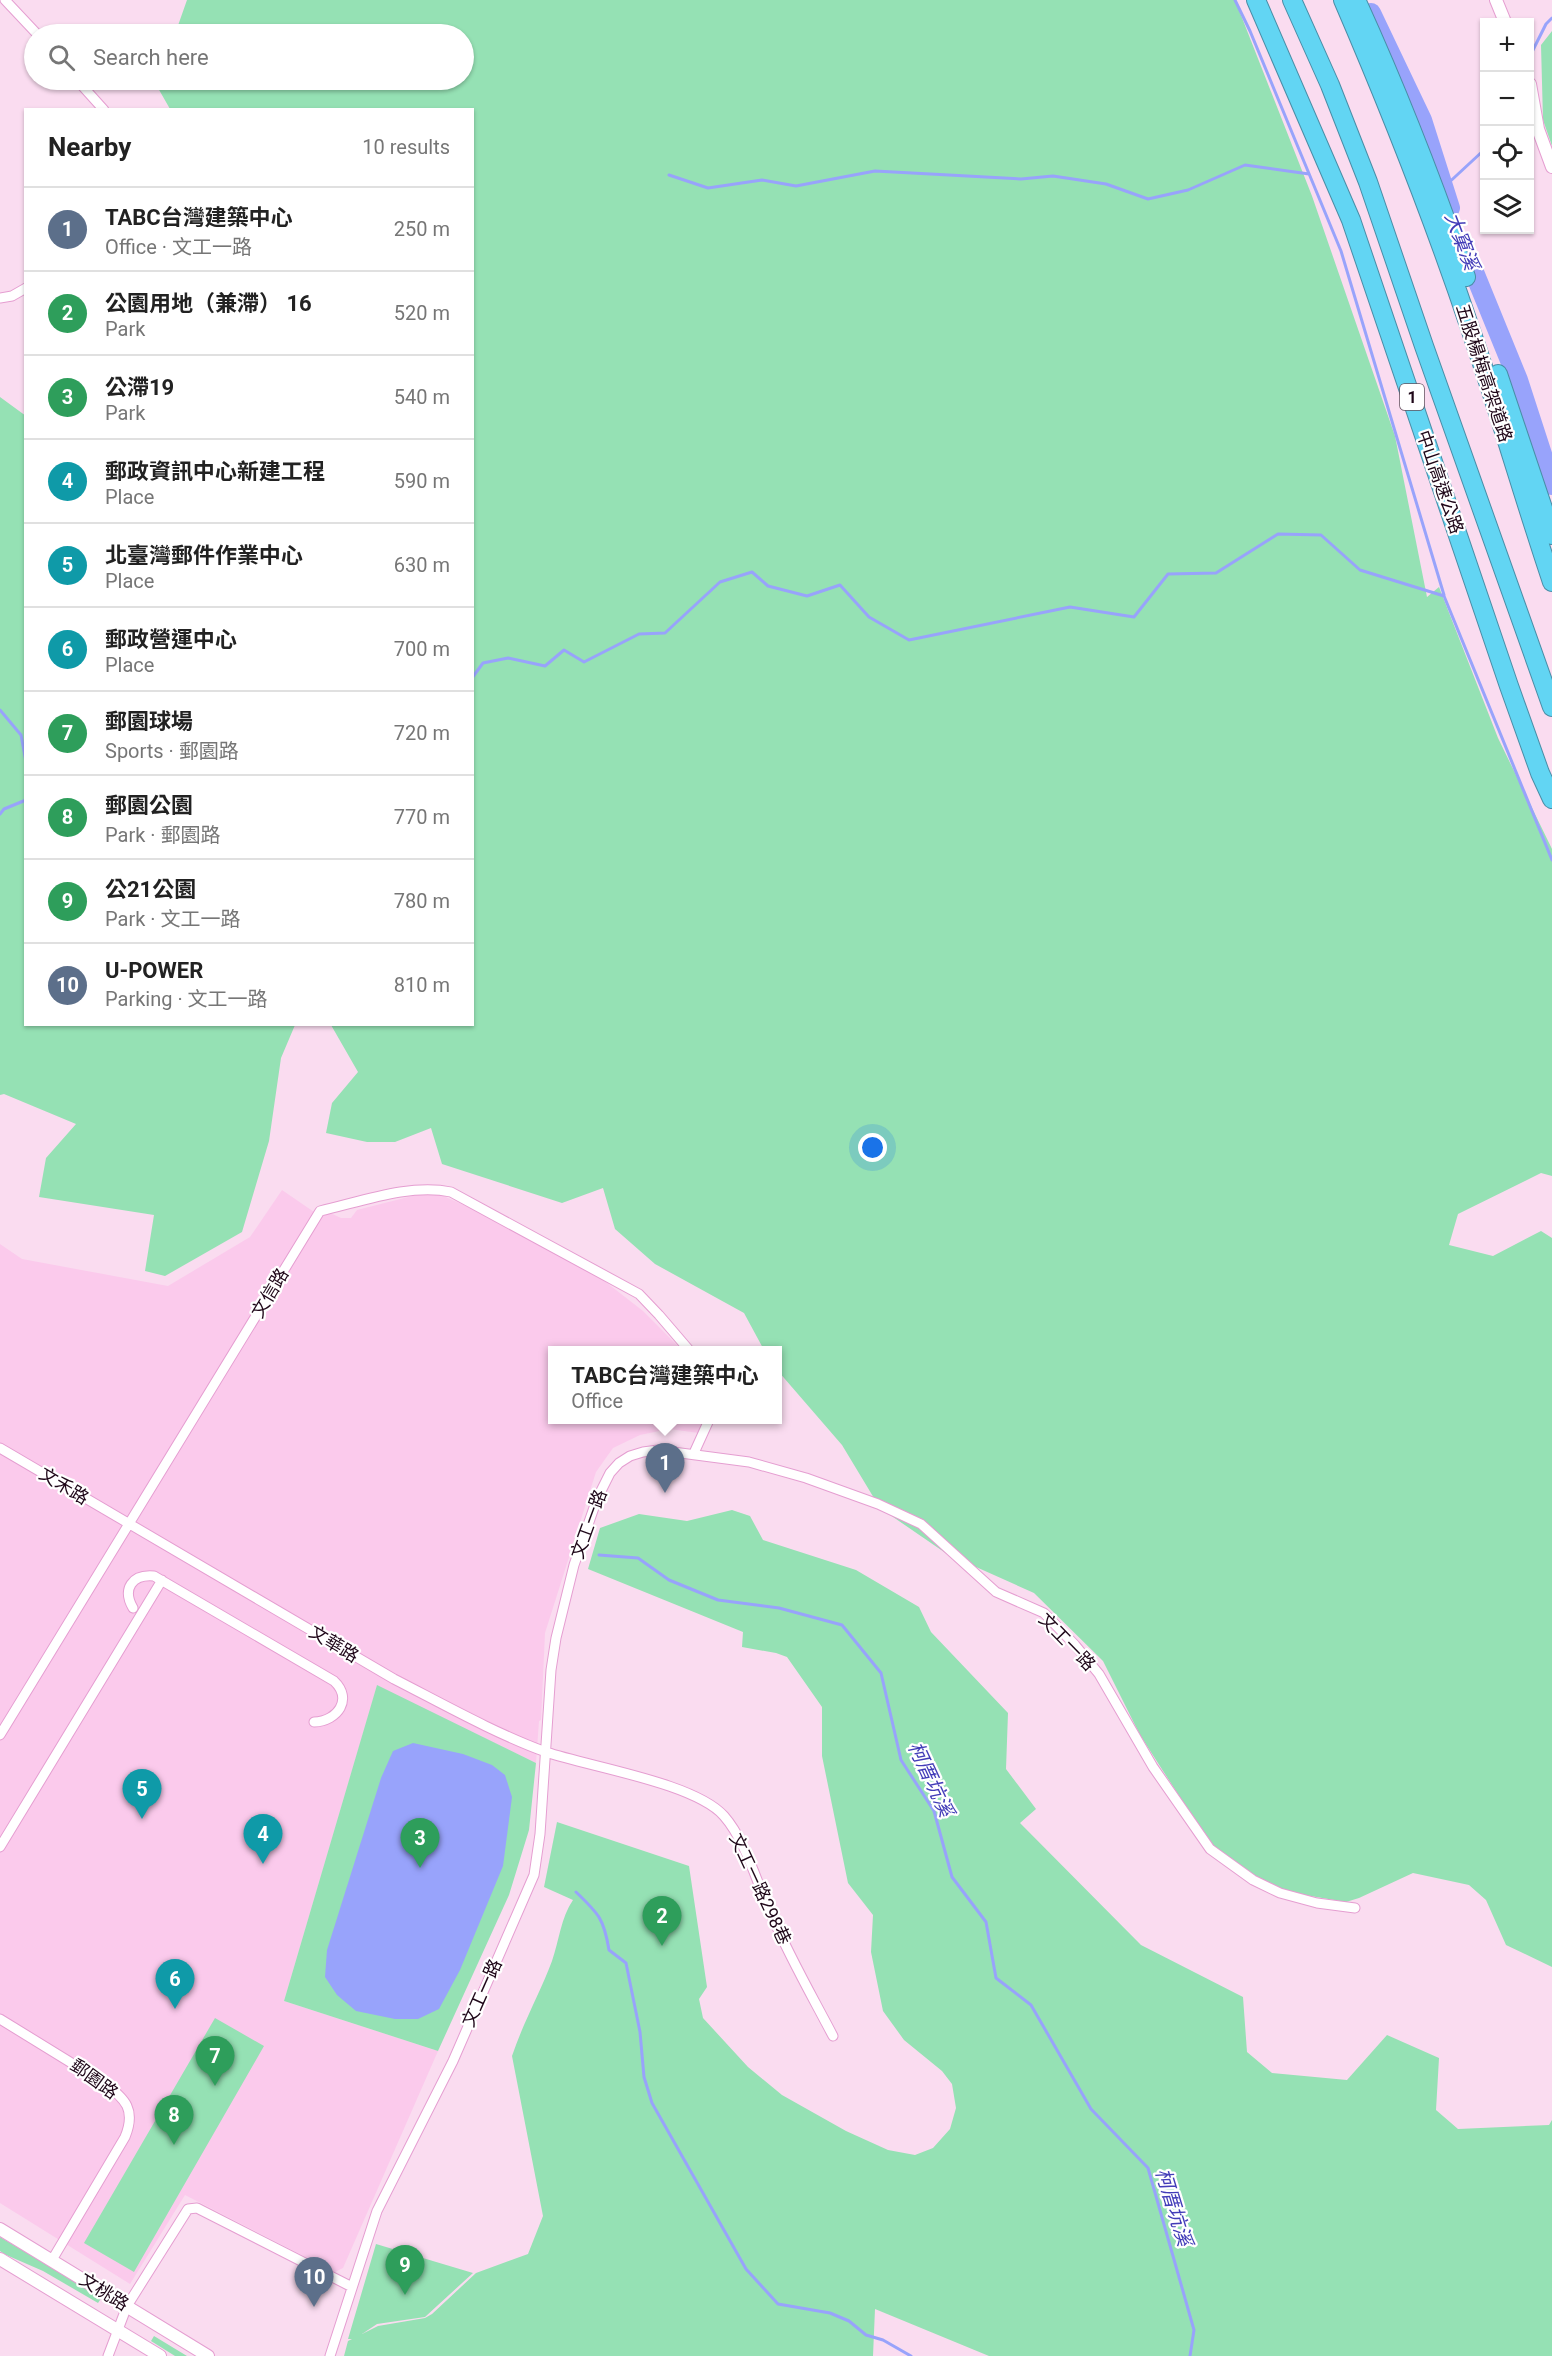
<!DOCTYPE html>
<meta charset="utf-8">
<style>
body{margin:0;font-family:Roboto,"Noto Sans TC",sans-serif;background:#f6f6f6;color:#222}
.controls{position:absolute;right:18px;top:18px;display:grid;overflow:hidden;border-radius:0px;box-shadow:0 2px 4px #0004}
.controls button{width:54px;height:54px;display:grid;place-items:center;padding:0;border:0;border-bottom:2px solid #e0e0e0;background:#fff;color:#222;font:30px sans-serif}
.you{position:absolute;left:873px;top:1148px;width:21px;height:21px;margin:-15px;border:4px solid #fff;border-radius:50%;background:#1a73e8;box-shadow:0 0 0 9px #1a73e833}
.badge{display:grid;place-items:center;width:39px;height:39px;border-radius:50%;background:#ea580c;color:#fff;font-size:20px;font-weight:700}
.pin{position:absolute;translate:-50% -50px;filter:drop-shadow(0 2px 3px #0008)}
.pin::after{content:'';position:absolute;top:32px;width:21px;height:18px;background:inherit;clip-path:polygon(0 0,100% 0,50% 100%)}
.popup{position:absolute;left:548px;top:1346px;width:234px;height:78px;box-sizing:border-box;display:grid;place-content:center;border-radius:0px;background:#fff;filter:drop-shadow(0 2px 4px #0005);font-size:20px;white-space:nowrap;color:#767676}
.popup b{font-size:22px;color:#222}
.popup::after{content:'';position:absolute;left:50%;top:100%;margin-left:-12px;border:12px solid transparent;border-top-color:#fff}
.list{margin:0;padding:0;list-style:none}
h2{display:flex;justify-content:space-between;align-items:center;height:78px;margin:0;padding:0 24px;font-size:26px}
h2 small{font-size:20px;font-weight:400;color:#767676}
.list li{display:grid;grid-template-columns:39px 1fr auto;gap:18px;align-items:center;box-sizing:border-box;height:84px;padding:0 24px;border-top:2px solid #e0e0e0}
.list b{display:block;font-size:22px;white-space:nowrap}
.list p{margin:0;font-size:20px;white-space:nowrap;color:#767676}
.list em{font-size:20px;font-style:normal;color:#767676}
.icon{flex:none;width:33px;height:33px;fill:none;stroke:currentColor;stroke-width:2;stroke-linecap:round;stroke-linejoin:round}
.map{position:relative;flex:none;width:1552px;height:2356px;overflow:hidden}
.search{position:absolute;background:#fff;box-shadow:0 2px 4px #0004;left:24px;top:24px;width:450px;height:66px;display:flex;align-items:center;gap:15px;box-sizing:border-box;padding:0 21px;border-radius:33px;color:#767676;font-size:22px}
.panel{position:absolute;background:#fff;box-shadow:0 2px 4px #0004;left:24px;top:108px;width:450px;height:918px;border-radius:0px}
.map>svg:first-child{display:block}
.built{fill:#fbcaec}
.green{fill:#95e1b4}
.water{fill:#98a3fb}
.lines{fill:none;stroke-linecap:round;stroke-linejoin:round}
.stream{stroke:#98a3fb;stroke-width:3}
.river{stroke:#98a3fb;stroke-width:20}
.minor-casing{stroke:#e59ed1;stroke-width:11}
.tertiary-casing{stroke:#e59ed1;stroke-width:14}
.motorway-casing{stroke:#4a8da6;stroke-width:20}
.minor{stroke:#fff;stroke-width:9}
.tertiary{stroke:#fff;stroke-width:12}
.motorway{stroke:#62d5f3;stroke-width:18}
.labels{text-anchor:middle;stroke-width:4.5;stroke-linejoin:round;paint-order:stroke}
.shield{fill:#fff;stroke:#62515d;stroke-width:1.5}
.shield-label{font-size:16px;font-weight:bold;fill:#1e0618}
.street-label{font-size:18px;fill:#1e0618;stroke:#fff}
.water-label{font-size:20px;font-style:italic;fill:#423cb8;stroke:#fff}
</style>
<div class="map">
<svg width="1552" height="2356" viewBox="0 0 1552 2356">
<rect width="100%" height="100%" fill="#fadcf0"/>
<path class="built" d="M 282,1190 L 317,1214 L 328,1212 L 341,1218 L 351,1218 L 357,1210 L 424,1193 L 439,1194 L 477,1211 L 598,1276 L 643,1311 L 682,1350 L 552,1350 L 552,1420 L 707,1420 L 699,1433 L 669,1429 L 640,1435 L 613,1448 L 596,1472 L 545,1633 L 541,1720 L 539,1721 L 536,1763 L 377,1686 L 284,2001 L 438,2051 L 343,2268 L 335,2272 L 185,2195 L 130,2284 L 0,2203 L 0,1244 L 22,1259 L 168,1286 L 250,1237 Z"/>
<path class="green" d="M 187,0 L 1235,0 L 1312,196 L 1395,436 L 1427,597 L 1439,587 L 1498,738 L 1552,849 L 1552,1176 L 1541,1173 L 1458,1214 L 1449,1245 L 1493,1256 L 1541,1231 L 1552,1238 L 1552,1967 L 1506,1945 L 1486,1900 L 1469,1885 L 1413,1873 L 1359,1898 L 1346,1902 L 1281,1891 L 1217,1855 L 1140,1735 L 1103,1661 L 1034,1593 L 947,1554 L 880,1508 L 842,1445 L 778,1371 L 777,1350 L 764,1350 L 744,1313 L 655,1264 L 615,1229 L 603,1188 L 562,1203 L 442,1164 L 431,1128 L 395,1142 L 367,1142 L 326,1133 L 332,1103 L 358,1072 L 331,1025 L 472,1024 L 472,110 L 170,109 L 158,88 L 161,80 L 464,80 L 464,34 L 175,34 Z
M 1552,31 L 1552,146 L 1543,120 L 1541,45 Z
M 0,397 L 26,416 L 26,1024 L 295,1025 L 281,1058 L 269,1141 L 242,1232 L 165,1276 L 145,1271 L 154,1215 L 39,1197 L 46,1158 L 76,1124 L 4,1094 L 0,1095 Z
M 732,1510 L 750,1516 L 763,1540 L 856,1570 L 919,1607 L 931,1632 L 1008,1713 L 1006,1769 L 1036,1809 L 1020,1823 L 1141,1945 L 1243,1997 L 1247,2052 L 1272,2073 L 1347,2080 L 1387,2035 L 1439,2058 L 1436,2110 L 1458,2129 L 1549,2125 L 1552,2120 L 1552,2356 L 989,2356 L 875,2309 L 873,2356 L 344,2356 L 348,2341 L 352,2339 L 348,2339 L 376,2244 L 473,2273 L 425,2317 L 377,2324 L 362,2334 L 378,2326 L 425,2318 L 432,2314 L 476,2273 L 528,2254 L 543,2216 L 512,2056 C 523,2023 540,1993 552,1961 C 559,1941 561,1917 573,1900 L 544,1887 L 557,1822 L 689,1866 L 707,1987 L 699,1999 L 703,2018 L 748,2067 L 782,2095 L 846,2131 L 888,2150 L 915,2155 L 933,2148 L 950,2129 L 956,2108 L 952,2084 L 942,2071 L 904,2040 L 883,2011 L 871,1952 L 873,1915 L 848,1883 L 822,1756 L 822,1707 L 787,1657 L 776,1653 L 742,1647 L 743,1632 L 588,1569 L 600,1528 L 639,1514 L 687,1521 Z
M 377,1685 L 536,1763 L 529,1830 L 509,1895 L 438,2051 L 284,2001 Z
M 215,2018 L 264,2046 L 134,2272 L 84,2243 Z
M 0,2237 L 102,2297 L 98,2303 L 43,2271 L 4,2254 L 0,2251 Z
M 154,2336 L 187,2356 L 175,2356 L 151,2341 Z"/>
<path class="water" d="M 413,1743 L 463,1754 L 492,1765 L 505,1775 L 512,1797 L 503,1866 L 460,1970 L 439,2009 L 418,2019 L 395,2019 L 356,2011 L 337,1995 L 325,1977 L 327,1950 L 381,1778 L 393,1751 Z"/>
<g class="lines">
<path class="stream" d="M 1235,0 L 1250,31 L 1341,251 L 1444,595
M 1530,56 L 1546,24 L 1552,18
M 669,175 L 708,188 L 762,180 L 796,186 L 875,171 L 1021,179 L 1053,176 L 1106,184 L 1148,199 L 1188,190 L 1245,165 L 1309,174
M 1443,188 L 1484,150
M 472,678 L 483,663 L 508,658 L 545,666 L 564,650 L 584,662 L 639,634 L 665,633 L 720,582 L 752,572 L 768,586 L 807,596 L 840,585 L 869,617 L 909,640 L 1070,607 L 1134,617 L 1168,574 L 1216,573 L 1278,534 L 1321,535 L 1360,570 L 1444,596 L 1552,860
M 0,710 L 21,735 L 26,762
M 0,814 L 4,809 L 26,800
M 599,1555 L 638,1558 L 669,1580 L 718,1600 L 779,1608 L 842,1625 L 881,1673 L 901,1760 L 934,1811 L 952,1877 L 986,1922 L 996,1978 L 1031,2005 L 1091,2109 L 1148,2168 L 1194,2330 L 1190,2356
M 576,1892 C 599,1914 604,1919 609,1950 L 626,1963 L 640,2032 L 644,2077 L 652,2103 L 746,2269 L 778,2304 L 830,2313 L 849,2321 L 866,2335 L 883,2340 L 911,2356"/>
<path class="river" d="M 1371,13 L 1422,120 L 1450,208
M 1465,250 L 1518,380 L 1552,485"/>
<g class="minor-casing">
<path id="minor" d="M 5,0 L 37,34
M 77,80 L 104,110
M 0,298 L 12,296 L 26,288
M 0,1448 L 394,1679 C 441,1703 496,1734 546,1752 C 590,1767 695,1783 724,1816 C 746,1841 757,1884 771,1914 C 789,1956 812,1996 833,2036
M 694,1453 L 709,1420
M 133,1608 C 122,1589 132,1574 154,1576 L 334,1681 C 353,1699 338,1721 314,1722
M 0,1735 L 320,1211 C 360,1202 410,1183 451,1192 L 639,1294 L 659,1315 L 689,1350
M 0,1847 L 162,1580
M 0,2019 L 104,2083 C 126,2099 136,2110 125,2137 L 52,2260
M 108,2356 L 127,2306 L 188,2209 L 197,2208 L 352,2287
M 330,2356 L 377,2211 L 453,2061 L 534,1875 L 540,1834 L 551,1670 L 556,1638 L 574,1565 L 597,1499 L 610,1473 L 619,1463 L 630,1456 L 643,1452 L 658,1450 L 749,1462 L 806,1478 L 878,1504 L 921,1524 L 996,1592 L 1044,1613 L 1075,1645 L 1099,1674 L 1153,1767 L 1210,1849 L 1253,1880 L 1280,1893 L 1317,1903 L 1355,1908"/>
</g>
<g class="tertiary-casing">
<path id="tertiary" d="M 1496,0 L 1505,22
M 1530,84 L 1538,129 L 1552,167
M 0,2229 L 208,2356
M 0,2259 L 160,2356"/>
</g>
<g class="motorway-casing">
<path id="motorway" d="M 1256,0 L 1351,220 L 1509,686 L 1540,773 L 1552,799
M 1292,0 L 1330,85 L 1368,182 L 1424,346 L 1552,707
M 1343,0 C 1390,109 1433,218 1471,331 C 1500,414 1524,499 1552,582
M 1358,4 C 1399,94 1434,184 1466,277
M 1498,374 L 1552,535"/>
</g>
<use href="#minor" class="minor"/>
<use href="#tertiary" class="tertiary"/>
<use href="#motorway" class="motorway"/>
</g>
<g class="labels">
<rect class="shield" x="1400" y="384" width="24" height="26" rx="4.5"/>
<g class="shield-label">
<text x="1412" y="403">1</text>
</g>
<g class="street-label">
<text transform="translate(1484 373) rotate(72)" y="6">五股楊梅高架道路</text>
<text transform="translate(1440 482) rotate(71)" y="6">中山高速公路</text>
<text transform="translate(270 1293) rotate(-59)" y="6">文信路</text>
<text transform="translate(64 1486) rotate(31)" y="6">文禾路</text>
<text transform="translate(589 1524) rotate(-70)" y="6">文工一路</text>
<text transform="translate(1067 1642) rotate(46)" y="6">文工一路</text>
<text transform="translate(334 1644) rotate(31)" y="6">文華路</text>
<text transform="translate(760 1889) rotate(65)" y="6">文工一路298巷</text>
<text transform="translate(482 1993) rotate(-66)" y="6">文工一路</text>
<text transform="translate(94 2079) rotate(36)" y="6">郵園路</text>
<text transform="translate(104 2292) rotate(32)" y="6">文桃路</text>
</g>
<g class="water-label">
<text transform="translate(1462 241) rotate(69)" y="7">大窠溪</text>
<text transform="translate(931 1779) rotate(65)" y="7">柯厝坑溪</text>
<text transform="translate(1174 2207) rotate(73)" y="7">柯厝坑溪</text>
</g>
</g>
</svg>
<div class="controls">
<button>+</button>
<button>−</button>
<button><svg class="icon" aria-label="locate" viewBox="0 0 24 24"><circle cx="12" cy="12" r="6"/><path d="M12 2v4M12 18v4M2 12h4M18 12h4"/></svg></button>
<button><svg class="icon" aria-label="layers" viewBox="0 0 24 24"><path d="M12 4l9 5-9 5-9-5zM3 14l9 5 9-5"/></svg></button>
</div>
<div class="you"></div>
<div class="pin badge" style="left:665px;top:1493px;background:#5c6f8a">1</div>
<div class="popup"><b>TABC台灣建築中心</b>Office</div>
<div class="pin badge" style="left:662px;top:1946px;background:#2e9e5b">2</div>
<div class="pin badge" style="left:420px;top:1868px;background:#2e9e5b">3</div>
<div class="pin badge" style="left:263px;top:1864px;background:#0f9aa8">4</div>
<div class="pin badge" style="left:142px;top:1819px;background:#0f9aa8">5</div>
<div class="pin badge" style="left:175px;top:2009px;background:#0f9aa8">6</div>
<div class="pin badge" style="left:215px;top:2086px;background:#2e9e5b">7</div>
<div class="pin badge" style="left:174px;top:2145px;background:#2e9e5b">8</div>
<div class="pin badge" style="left:405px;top:2295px;background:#2e9e5b">9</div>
<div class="pin badge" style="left:314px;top:2307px;background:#5c6f8a">10</div>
<div class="search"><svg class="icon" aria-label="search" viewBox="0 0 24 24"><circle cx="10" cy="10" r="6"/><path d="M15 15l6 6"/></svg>Search here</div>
<section class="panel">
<h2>Nearby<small>10 results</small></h2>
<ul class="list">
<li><span class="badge" style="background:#5c6f8a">1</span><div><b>TABC台灣建築中心</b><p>Office · 文工一路</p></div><em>250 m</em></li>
<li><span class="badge" style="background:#2e9e5b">2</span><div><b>公園用地（兼滯） 16</b><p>Park</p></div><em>520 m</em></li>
<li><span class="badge" style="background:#2e9e5b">3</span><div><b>公滯19</b><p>Park</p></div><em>540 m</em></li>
<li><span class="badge" style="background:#0f9aa8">4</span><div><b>郵政資訊中心新建工程</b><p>Place</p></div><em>590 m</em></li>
<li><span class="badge" style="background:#0f9aa8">5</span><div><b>北臺灣郵件作業中心</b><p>Place</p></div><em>630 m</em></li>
<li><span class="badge" style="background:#0f9aa8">6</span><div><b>郵政營運中心</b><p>Place</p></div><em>700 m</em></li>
<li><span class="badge" style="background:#2e9e5b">7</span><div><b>郵園球場</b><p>Sports · 郵園路</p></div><em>720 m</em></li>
<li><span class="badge" style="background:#2e9e5b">8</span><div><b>郵園公園</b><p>Park · 郵園路</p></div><em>770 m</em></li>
<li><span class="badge" style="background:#2e9e5b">9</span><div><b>公21公園</b><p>Park · 文工一路</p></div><em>780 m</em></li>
<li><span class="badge" style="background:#5c6f8a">10</span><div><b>U-POWER</b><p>Parking · 文工一路</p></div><em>810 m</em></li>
</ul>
</section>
</div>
